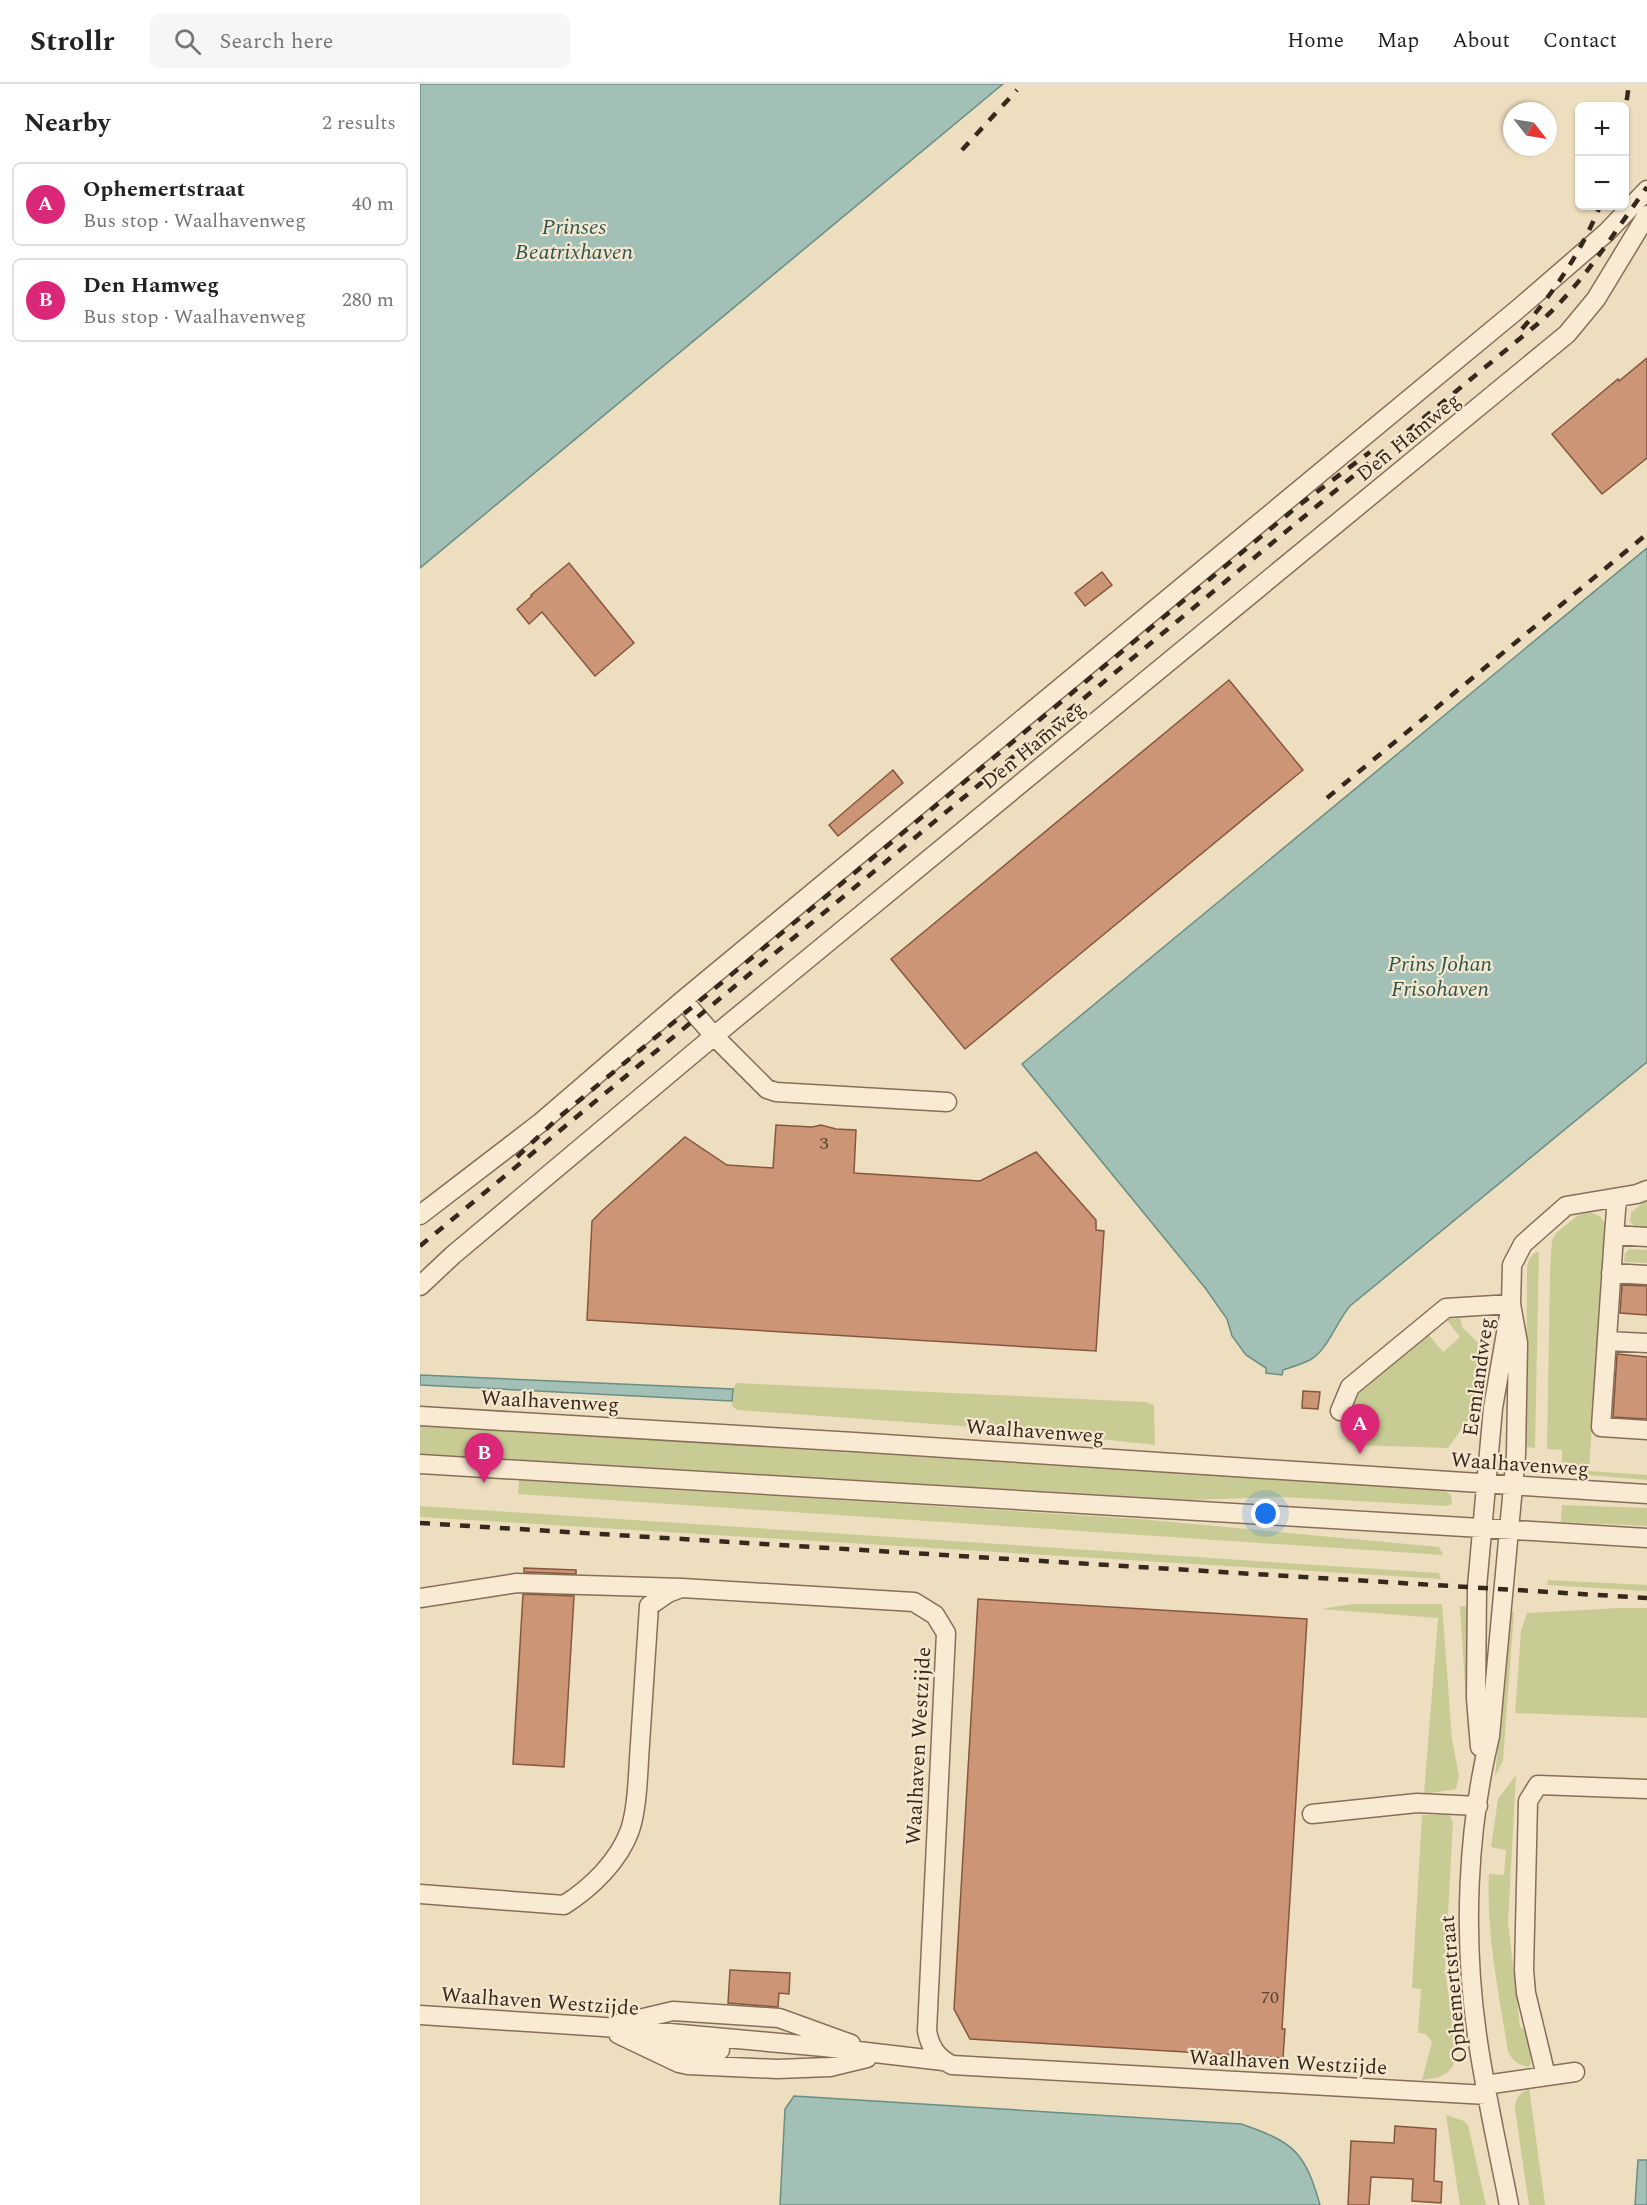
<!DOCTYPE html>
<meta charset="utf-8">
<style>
body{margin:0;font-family:Spectral,serif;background:#f6f6f6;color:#222}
.controls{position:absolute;right:18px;top:18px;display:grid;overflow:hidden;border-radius:9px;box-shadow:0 2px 4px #0004}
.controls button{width:54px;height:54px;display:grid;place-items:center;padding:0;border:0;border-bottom:2px solid #e0e0e0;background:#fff;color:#222;font:30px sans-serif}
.compass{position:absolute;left:1083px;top:18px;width:54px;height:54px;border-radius:50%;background:#fff;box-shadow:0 2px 4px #0004;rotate:121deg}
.you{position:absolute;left:846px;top:1430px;width:21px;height:21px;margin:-15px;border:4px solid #fff;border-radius:50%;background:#1a73e8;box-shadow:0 0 0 9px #1a73e833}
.badge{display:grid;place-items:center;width:39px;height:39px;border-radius:50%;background:#db2777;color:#fff;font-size:20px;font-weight:700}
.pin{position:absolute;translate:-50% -50px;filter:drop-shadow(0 2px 3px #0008)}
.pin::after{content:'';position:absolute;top:32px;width:21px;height:18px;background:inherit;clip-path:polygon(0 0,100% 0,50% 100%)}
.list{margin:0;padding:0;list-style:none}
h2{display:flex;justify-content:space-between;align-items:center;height:78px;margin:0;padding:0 24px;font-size:26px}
h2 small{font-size:20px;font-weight:400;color:#767676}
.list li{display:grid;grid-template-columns:39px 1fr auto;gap:18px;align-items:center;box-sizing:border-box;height:84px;margin:0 12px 12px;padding:0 12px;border:2px solid #e0e0e0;border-radius:9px}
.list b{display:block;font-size:22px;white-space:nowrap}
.list p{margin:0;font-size:20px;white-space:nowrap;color:#767676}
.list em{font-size:20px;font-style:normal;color:#767676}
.icon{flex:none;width:33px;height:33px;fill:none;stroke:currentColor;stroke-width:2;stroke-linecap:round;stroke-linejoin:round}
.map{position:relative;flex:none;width:1227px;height:2121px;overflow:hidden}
header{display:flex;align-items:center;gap:36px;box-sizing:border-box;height:84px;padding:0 30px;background:#fff;border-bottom:2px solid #e0e0e0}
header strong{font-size:28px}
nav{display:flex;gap:33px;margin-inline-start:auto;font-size:21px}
.search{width:420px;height:54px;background:#f6f6f6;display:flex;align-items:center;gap:15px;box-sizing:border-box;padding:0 21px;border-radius:9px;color:#767676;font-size:22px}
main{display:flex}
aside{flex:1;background:#fff}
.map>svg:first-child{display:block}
.green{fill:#c8cc94}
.water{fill:#a3c0b6;stroke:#6a8e83;stroke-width:1.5}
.building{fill:#cc9576;stroke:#86573e;stroke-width:1.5}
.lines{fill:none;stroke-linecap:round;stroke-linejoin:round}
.minor-casing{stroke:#876e58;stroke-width:21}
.minor{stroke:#f9ebd3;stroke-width:18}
.rail{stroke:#36281c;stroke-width:4.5;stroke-dasharray:10 10;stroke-linecap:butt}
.labels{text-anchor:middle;stroke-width:4.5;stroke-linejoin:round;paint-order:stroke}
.number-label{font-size:18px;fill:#5c4332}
.street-label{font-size:21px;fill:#36281c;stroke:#f5e8cf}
.water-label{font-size:22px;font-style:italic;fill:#2c5651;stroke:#f5e8cf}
</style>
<header>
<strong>Strollr</strong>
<div class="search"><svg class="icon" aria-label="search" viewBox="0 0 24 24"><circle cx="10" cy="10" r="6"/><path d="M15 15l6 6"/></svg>Search here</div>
<nav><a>Home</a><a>Map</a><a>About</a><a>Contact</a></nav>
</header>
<main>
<aside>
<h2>Nearby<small>2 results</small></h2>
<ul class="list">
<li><span class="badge">A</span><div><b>Ophemertstraat</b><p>Bus stop · Waalhavenweg</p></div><em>40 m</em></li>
<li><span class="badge">B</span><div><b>Den Hamweg</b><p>Bus stop · Waalhavenweg</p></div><em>280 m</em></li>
</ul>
</aside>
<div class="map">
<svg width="1227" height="2121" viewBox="0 0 1227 2121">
<rect width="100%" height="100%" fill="#eedec0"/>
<path class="green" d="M 1227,1115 L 1227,1145 L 1217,1144 L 1210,1138 L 1211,1129 Z
M 1170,1128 L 1180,1132 L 1185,1140 L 1169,1387 L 1227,1391 L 1227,1396 L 1145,1389 L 1142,1388 L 1142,1366 L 1127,1365 L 1130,1187 L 1132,1156 L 1136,1149 L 1157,1132 Z
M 1210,1165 L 1227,1166 L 1227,1179 L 1204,1178 L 1205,1169 Z
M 1119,1168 L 1115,1364 L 1106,1363 L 1107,1184 L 1109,1175 L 1114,1169 Z
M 1040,1234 L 1042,1243 L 1058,1259 L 1053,1329 L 1028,1364 L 934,1361 L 927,1357 L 929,1333 L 938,1310 L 1008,1250 L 1023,1268 L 1040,1253 L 1026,1235 Z
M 316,1299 L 725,1318 L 734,1321 L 735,1361 L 598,1346 L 317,1326 L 312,1322 L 313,1305 Z
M 0,1341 C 342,1363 684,1381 1025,1407 L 1031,1411 L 1032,1420 L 1027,1422 L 862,1413 L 770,1416 L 0,1370 Z
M 99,1396 L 720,1435 L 1019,1463 L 1023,1471 L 98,1410 Z
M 1142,1421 L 1227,1424 L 1227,1442 L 1141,1438 Z
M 0,1422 L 1019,1489 L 1021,1495 L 0,1433 Z
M 1128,1496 L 1227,1501 L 1227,1507 L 1127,1501 Z
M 932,1520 L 1022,1520 L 1032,1655 L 1039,1692 L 1036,1705 L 1004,1710 L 1018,1534 L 901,1525 Z
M 1040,1522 L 1048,1523 L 1051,1649 L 1048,1649 Z
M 1199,1524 L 1227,1524 L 1227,1634 L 1095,1629 L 1101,1547 L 1107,1529 Z
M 1091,1527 L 1094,1528 L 1083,1677 L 1075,1692 Z
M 1096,1691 L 1088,1838 L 1100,1943 L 1107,1947 L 1111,1977 L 1110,1983 C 1098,1981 1094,1978 1088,1968 C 1079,1909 1066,1850 1069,1790 L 1084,1791 L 1086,1766 L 1071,1763 L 1078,1715 Z
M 1002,1731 L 1029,1731 L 1033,1738 L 1025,1885 L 1035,1960 L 1035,1973 L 1033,1982 L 1027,1989 L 1017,1994 L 1002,1996 L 1012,1958 L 1006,1950 L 998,1949 L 1001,1905 L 992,1904 Z
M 1109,2004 L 1124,2113 L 1125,2121 L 1109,2121 L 1095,2026 C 1095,2014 1099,2011 1109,2004 Z
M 1026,2031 L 1044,2037 L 1048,2041 L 1066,2121 L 1040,2121 Z"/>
<path class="water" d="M 0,0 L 583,0 L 0,484 Z
M 1227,464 L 1227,978 L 930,1222 C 916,1238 908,1266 890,1276 C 882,1280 872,1283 863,1286 L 862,1291 L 846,1289 L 846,1284 L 826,1271 L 812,1252 L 807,1235 L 786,1205 L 602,980 Z
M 0,1291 L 313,1305 L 312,1317 L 0,1301 Z
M 374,2012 L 821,2040 C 874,2058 885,2068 900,2121 L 360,2121 L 365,2025 Z
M 1218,2076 L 1227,2076 L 1227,2121 L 1215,2121 Z"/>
<path class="building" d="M 1227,274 L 1227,374 L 1182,410 L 1132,350 L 1198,295 L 1199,297 Z
M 149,479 L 214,559 L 175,592 L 122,528 L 109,540 L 97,525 L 112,512 L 111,511 Z
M 682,488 L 692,501 L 665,522 L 655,509 Z
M 809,596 L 883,686 L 545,965 L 471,875 Z
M 473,686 L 483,699 L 418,752 L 409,741 Z
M 356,1041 L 392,1043 L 401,1041 L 416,1045 L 436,1046 L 434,1089 L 560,1097 L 616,1068 L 676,1136 L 676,1146 L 684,1147 L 676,1267 L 167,1236 L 172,1137 L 183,1126 L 265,1053 L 307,1081 L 353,1084 Z
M 1202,1201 L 1227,1202 L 1227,1231 L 1200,1229 Z
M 1197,1270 L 1227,1273 L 1227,1335 L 1193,1333 Z
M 883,1307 L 900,1308 L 898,1325 L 882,1324 Z
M 104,1484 L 156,1486 L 156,1490 L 104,1488 Z
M 103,1510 L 154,1512 L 144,1683 L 93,1680 Z
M 558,1515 L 887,1535 L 862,1945 L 865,1945 L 863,1974 L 550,1955 L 534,1925 Z
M 310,1886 L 370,1889 L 369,1910 L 359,1909 L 358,1923 L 308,1919 Z
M 975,2042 L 1016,2045 L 1014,2097 L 1022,2098 L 1021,2119 L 992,2117 L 993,2095 L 951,2093 L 949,2121 L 928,2121 L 931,2057 L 974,2059 Z"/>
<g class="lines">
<g class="minor-casing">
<path id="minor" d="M 263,916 L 294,952 L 347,1005 L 356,1008 L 527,1018
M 1197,1114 L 1194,1151 L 1227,1153
M 0,1131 L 120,1039 L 263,916 L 1098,225 L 1187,148 L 1227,106
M 1194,1151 L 1181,1343 L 1227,1346
M 1191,1189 L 1227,1191
M 0,1202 L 33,1171 L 294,952 L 1147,250 L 1176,215 L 1227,131
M 1187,1257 L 1227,1259
M 920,1327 L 930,1303 L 1026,1224 L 1091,1220
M 0,1332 L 434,1358 L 1227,1410
M 0,1380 L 1227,1454
M 0,1514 L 97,1499 L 262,1504 L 494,1518 L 515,1531 L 526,1549 L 507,1947 C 510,1963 517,1974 532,1981 L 1067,2011
M 1060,1663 L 1056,1614 L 1057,1503 L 1073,1324 L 1091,1220 L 1092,1181 L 1103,1160 L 1146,1122 L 1217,1110 L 1227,1106
M 892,1730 L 997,1719 L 1058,1722
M 0,1810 L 144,1821 C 171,1804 199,1777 210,1746 C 218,1722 218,1685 220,1660 C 223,1614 226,1568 229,1522 L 248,1509 L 261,1504
M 0,1931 L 184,1943 L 404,1963 L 523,1977
M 198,1940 L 253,1927 L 359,1934 L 431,1960
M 198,1950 L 259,1979 L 268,1981 L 357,1985 L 410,1983 L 447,1974
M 235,1958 L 255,1964 L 300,1966
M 1126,1992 L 1106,1909 L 1104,1886 L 1108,1717 L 1118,1701 L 1227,1705
M 1065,2001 L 1155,1988
M 1089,2121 C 1078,2064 1065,2008 1057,1951 C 1043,1853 1047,1747 1070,1652 L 1096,1370 L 1098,1259 L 1091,1220"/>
</g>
<use href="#minor" class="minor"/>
<path class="rail" d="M 1204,36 L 1209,0
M 542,66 L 597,6
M 1102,245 C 1135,207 1161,168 1180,122
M 907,714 L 1227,450
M 97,1073 L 138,1034 L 878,422 L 950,368
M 0,1162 L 1120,238 C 1163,200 1193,150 1227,103
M 0,1439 L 1227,1514"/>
</g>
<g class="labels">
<g class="number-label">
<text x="404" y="1065">3</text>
<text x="850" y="1919">70</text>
</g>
<g class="street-label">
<text transform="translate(988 353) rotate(-39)" y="7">Den Hamweg</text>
<text transform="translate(613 661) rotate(-39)" y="7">Den Hamweg</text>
<text transform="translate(1058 1293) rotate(-82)" y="7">Eemlandweg</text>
<text transform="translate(130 1317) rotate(3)" y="7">Waalhavenweg</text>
<text transform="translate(615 1347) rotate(4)" y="7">Waalhavenweg</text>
<text transform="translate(1100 1380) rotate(4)" y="7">Waalhavenweg</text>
<text transform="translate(498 1662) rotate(-87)" y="7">Waalhaven Westzijde</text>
<text transform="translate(1033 1905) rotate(-95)" y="7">Ophemertstraat</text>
<text transform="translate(120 1917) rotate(4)" y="7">Waalhaven Westzijde</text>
<text transform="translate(868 1978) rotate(3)" y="7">Waalhaven Westzijde</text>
</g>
<g class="water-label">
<text x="154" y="150">Prinses<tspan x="154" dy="25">Beatrixhaven</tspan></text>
<text x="1020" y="887">Prins Johan<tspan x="1020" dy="25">Frisohaven</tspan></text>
</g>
</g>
</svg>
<div class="controls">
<button>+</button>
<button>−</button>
</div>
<svg class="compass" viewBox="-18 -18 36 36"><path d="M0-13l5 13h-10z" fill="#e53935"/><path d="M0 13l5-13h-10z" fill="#767676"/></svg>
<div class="you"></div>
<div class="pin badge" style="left:940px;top:1370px">A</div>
<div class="pin badge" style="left:64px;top:1399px">B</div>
</div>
</main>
